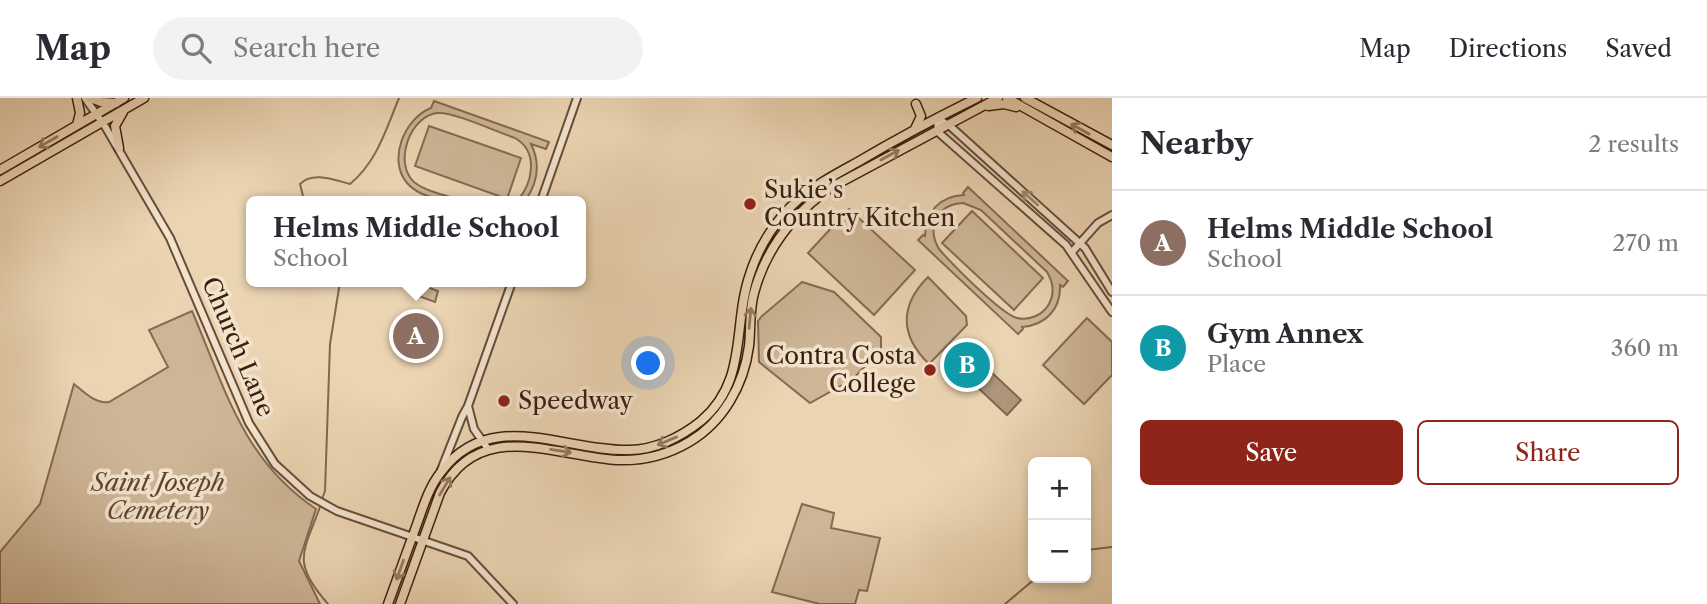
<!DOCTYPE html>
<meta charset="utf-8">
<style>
body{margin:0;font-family:"Libre Caslon Text",serif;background:#f2f2f3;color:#2b2b33}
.controls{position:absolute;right:21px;bottom:21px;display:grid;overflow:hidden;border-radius:10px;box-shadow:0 4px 10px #0003}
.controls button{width:63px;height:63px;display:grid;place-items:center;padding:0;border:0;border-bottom:2px solid #e1e1e2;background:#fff;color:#2b2b33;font:35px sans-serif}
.you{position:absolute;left:649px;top:266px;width:24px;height:24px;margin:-18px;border:5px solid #fff;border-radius:50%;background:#1a73e8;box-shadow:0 0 0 10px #1a73e833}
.badge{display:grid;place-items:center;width:46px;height:46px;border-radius:50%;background:#8f2418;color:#fff;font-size:23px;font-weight:700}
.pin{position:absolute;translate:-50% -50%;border:4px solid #fff;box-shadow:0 2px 7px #0006}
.popup{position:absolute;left:246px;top:98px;width:340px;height:91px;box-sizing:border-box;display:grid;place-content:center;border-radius:10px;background:#fff;filter:drop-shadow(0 2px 5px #0005);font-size:23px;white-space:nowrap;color:#7c7c81}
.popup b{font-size:26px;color:#2b2b33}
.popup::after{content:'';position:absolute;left:50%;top:100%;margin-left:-14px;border:14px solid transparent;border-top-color:#fff}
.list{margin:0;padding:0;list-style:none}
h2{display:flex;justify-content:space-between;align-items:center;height:91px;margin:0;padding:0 28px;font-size:30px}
h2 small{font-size:23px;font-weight:400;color:#7c7c81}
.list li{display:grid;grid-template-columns:46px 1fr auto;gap:21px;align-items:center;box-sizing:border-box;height:105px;padding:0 28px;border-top:2px solid #e1e1e2}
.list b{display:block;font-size:26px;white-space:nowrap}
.list p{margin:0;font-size:23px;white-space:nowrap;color:#7c7c81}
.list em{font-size:23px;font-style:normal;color:#7c7c81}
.actions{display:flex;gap:14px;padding:21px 28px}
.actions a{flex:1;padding:16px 0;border:2px solid #8f2418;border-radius:10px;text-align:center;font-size:24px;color:#8f2418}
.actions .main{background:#8f2418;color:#fff}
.icon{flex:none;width:38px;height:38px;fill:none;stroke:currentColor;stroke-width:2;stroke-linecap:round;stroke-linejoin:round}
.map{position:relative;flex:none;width:1112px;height:506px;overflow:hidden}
header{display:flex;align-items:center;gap:42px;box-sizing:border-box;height:98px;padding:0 35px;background:#fff;border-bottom:2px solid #e1e1e2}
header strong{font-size:33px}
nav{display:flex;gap:38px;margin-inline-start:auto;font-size:24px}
.search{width:490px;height:63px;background:#f2f2f3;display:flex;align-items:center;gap:18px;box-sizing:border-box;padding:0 24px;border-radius:38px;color:#7c7c81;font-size:26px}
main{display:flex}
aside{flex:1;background:#fff}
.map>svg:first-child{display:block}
.green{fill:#cdb596;stroke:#846a52;stroke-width:2;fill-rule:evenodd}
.water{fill:#b0967b;stroke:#826650;stroke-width:2}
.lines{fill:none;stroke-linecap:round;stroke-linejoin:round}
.stream{stroke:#826650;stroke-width:2}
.minor-casing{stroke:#684c38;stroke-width:10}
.major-casing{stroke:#3c1e0f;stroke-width:11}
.minor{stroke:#f2e3cd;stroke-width:6}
.major{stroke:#ebd4b2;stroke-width:8}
.oneway{stroke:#947960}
.oneway2{stroke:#a08a78}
.poi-dot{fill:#8f2418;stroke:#f2e3cd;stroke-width:2.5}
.labels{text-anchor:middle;stroke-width:7;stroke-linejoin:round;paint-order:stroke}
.poi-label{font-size:24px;fill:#3c1e0f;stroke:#f2e3cd;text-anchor:start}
.street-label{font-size:24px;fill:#3c1e0f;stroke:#f2e3cd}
.park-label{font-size:24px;font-style:italic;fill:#604431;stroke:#f2e3cd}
</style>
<header>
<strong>Map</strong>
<div class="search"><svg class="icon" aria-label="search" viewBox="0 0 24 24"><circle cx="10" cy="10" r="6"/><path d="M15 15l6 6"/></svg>Search here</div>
<nav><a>Map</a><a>Directions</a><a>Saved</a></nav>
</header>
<main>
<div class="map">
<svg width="1112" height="506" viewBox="0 0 1112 506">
<rect width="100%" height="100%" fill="#ebd4b2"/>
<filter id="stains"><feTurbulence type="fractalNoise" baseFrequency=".00286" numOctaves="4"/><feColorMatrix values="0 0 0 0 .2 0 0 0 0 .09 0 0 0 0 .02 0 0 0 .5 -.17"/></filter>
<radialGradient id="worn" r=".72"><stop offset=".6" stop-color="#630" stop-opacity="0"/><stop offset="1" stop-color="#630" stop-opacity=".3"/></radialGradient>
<path class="green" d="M 434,3 L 549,44 L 546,51 L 531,46 C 541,66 537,86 525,103 L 517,103 C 533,85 539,54 515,40 C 497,34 454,14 438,15 C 410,17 393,65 414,84 C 426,94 449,98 464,103 C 446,103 420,100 407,85 C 387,61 405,20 431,10 Z
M 429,28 L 521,60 L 507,101 L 415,68 Z
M 968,89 L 1068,183 L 1063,189 L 1060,187 C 1061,211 1046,227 1022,229 L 1023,231 L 1018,236 L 918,142 L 923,137 L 925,138 C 925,114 940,98 964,97 L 963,95 ZM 963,105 L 981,112 L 1047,174 C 1053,184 1055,195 1049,206 C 1043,217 1029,223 1017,220 C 1001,216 951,165 939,151 C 926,129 938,106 963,105 Z
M 849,111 L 915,172 L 874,217 L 808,155 Z
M 972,113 L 1043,180 L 1014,212 L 942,145 Z
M 928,179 L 966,218 L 967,227 L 929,266 C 900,238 899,208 928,179 Z
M 414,184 L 438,193 L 435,204 L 410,195 Z
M 802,184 L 834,194 L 881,239 L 881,251 L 853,281 L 810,305 L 759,264 L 758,223 L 762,218 Z
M 192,213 C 225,290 242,361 316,411 L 299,463 L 320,506 L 0,506 L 0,454 L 40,406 L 74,286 C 84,294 95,306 109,304 L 168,269 L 149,232 Z
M 1087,220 L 1112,244 L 1112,277 L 1084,306 L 1043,267 Z
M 802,406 L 834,415 L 831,430 L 880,440 L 867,493 L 859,492 L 855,506 L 820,506 L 772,494 Z"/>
<path class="water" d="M 989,272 L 1021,302 L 1007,317 L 975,287 Z"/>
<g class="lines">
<path class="stream" d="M 307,103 L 303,98 L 300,86 C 313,73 334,82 350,86 C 377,64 386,31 399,0
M 322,401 L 325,393 L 330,246 L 340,184
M 321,406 C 304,454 290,463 328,506
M 1086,452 L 1112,449
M 1005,506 L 1036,480"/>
<g class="minor-casing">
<path id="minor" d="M 85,0 L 106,30 L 170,140 L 249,325 L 275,366 L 310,398 L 337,413 L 468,458 L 513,506
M 937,20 L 938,34 L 1066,147 L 1112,214
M 937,20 L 950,28 L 1085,150 L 1112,194
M 541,103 L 577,0
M 1072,154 L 1098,125 L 1112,117
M 468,308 L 474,331 L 488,351
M 441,372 L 462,319 L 468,308 L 512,184"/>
</g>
<g class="major-casing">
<path id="major" d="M 90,0 L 101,4 L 116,5
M 1007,0 L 1112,59
M 1025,0 L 1112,47
M 988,8 L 1004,6 L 1016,9
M 77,27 L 80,15 L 77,0
M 915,31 L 921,18 L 916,6
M 119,50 L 115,28 L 123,14
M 0,72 L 124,0
M 0,83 L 144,0
M 388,506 C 398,479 407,453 417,426 C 423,409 429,389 441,374 C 490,308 565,354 629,352 C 655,352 681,339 701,323 C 749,282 732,228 750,176 C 759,148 776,121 798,102 C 815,87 836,76 856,65 C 895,42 936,20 977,0
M 400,506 L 440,395 C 479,319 553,358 617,362 C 642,363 667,357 689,344 C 723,324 744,287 749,248 C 751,231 749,213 754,195 C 766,150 792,117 830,90 L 998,0"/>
</g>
<use href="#minor" class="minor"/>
<use href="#major" class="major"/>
</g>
<defs><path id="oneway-shaft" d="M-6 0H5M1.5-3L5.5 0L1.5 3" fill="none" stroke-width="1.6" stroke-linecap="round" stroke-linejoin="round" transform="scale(1.75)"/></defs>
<g class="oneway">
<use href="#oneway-shaft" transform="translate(1080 31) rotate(-151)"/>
<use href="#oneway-shaft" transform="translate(48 44) rotate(150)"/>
<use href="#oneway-shaft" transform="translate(890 57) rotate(-29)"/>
<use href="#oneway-shaft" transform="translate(750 220) rotate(-85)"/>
<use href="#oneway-shaft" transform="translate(667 343) rotate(157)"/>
<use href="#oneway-shaft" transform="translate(561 353) rotate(9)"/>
<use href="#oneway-shaft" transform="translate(445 388) rotate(-59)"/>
<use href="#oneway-shaft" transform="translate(400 472) rotate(110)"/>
</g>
<use class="oneway2" href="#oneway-shaft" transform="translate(1030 100) rotate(-138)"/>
<g class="poi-dot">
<circle cx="750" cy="106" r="7"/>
<circle cx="930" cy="272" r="7"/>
<circle cx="504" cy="303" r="7"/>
</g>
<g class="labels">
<g class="poi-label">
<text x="764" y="100">Sukie’s<tspan x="764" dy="28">Country Kitchen</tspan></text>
<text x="916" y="266" text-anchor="end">Contra Costa<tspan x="916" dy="28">College</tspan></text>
<text x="518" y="311">Speedway</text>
</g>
<g class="street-label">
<text transform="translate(238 249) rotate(67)" y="8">Church Lane</text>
</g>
<g class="park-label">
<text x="158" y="393">Saint Joseph<tspan x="158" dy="28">Cemetery</tspan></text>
</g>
</g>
<rect width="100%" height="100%" filter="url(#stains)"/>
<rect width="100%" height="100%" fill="url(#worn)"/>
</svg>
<div class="controls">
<button>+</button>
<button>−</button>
</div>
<div class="you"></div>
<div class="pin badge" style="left:416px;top:238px;background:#8d6e63">A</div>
<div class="popup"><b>Helms Middle School</b>School</div>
<div class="pin badge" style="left:967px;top:267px;background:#0f9aa8">B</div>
</div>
<aside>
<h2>Nearby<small>2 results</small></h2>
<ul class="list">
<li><span class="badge" style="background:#8d6e63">A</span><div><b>Helms Middle School</b><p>School</p></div><em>270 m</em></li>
<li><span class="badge" style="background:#0f9aa8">B</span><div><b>Gym Annex</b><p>Place</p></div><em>360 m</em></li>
</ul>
<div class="actions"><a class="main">Save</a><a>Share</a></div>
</aside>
</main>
